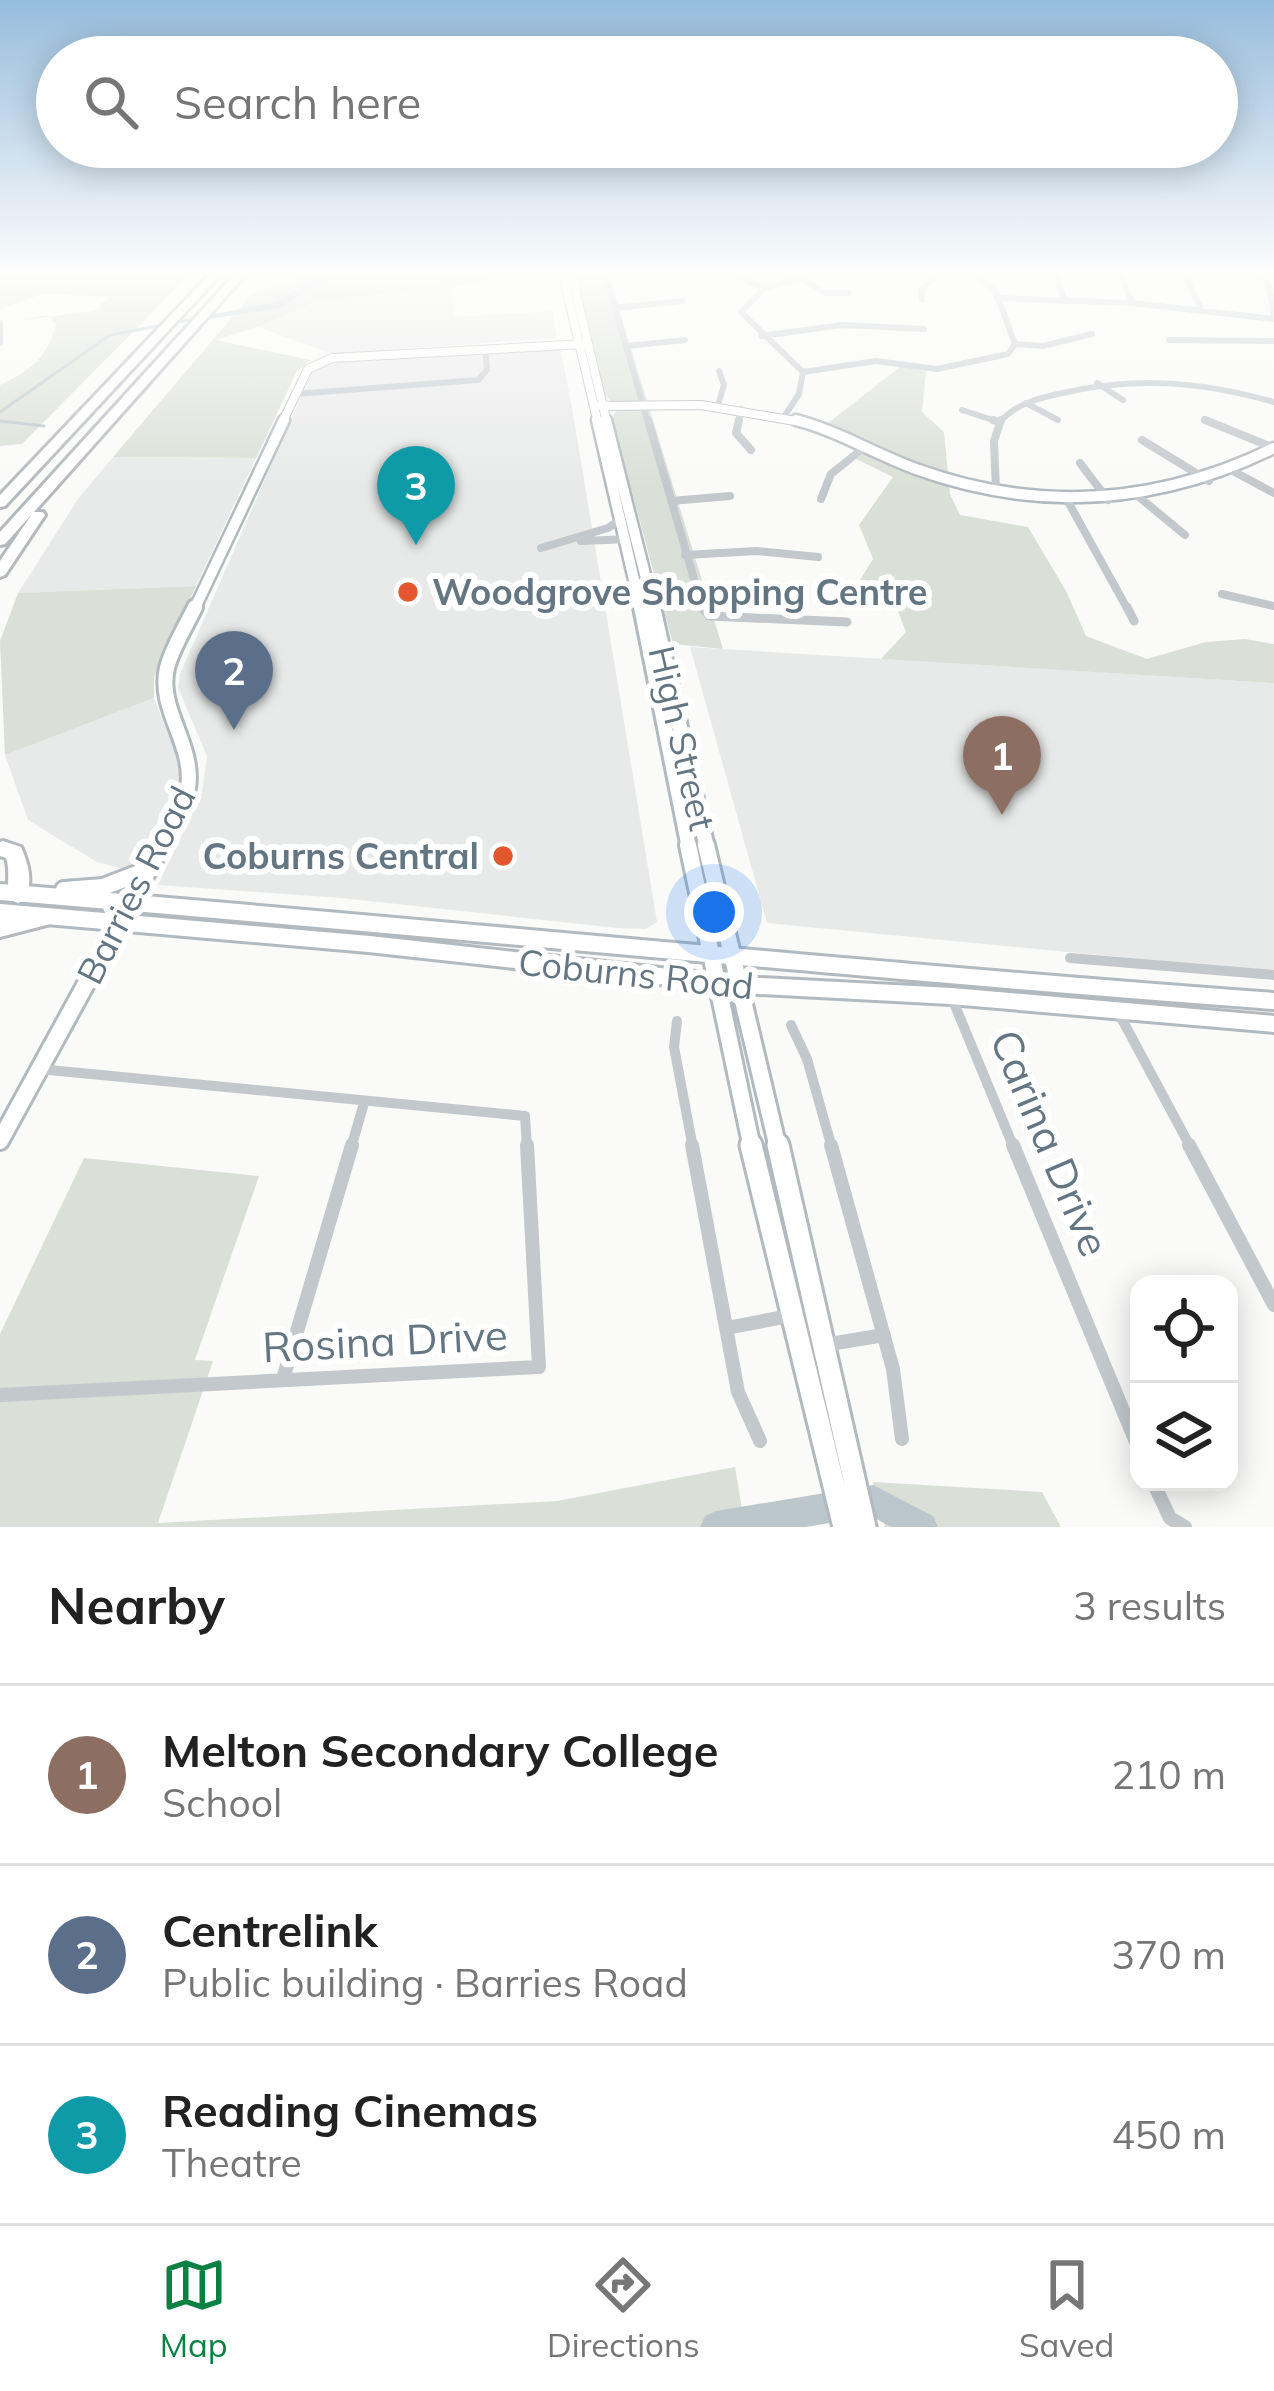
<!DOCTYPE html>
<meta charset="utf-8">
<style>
body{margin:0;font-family:Mulish,sans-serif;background:#f6f6f6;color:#222}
.controls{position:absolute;right:36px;bottom:36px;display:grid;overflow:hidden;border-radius:24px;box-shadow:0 6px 30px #0003}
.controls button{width:108px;height:108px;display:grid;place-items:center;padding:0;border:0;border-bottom:3px solid #e0e0e0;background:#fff;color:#222;font:60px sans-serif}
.you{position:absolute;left:714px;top:912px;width:42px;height:42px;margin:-30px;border:9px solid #fff;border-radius:50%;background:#1a73e8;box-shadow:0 0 0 18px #1a73e833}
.badge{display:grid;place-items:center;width:78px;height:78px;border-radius:50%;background:#0b8043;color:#fff;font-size:39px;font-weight:700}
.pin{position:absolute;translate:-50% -99px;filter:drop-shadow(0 3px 6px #0008)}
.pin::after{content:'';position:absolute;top:63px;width:42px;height:36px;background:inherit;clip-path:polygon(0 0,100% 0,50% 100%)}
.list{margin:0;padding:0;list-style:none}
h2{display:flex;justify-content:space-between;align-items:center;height:156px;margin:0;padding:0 48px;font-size:51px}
h2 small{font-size:39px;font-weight:400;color:#767676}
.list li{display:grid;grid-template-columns:78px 1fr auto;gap:36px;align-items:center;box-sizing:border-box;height:180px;padding:0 48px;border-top:3px solid #e0e0e0}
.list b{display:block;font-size:45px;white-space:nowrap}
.list p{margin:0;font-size:39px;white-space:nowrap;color:#767676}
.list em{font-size:39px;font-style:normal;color:#767676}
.icon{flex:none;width:66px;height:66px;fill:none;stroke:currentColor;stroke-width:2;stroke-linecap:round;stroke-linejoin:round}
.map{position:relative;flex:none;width:1274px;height:1527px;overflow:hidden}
.search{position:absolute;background:#fff;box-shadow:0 6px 30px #0003;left:36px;right:36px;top:36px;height:132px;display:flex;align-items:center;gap:30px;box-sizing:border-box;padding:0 42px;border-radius:66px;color:#767676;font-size:45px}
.sheet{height:696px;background:#fff}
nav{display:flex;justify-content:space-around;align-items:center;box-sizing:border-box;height:168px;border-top:3px solid #e0e0e0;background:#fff;font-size:33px;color:#767676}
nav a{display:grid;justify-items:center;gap:6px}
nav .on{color:#0b8043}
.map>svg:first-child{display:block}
.built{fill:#e8e9e9}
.green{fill:#dadfd7}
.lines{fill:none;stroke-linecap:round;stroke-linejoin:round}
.stream{stroke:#bbc7cb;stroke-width:3}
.river{fill:#bbc7cb;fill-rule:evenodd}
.secondary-far4-casing{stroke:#b3babf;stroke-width:10}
.secondary-far3-casing{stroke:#b3babf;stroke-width:15}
.secondary-far2-casing{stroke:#b3babf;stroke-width:20}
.secondary-far1-casing{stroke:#b3babf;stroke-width:22}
.secondary-casing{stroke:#b3babf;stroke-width:27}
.highway-casing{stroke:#b4b9bd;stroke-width:6}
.street-far4{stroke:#c3c8cc;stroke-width:6}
.street-far3{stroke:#c3c8cc;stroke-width:8}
.street-far2{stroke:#c3c8cc;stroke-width:9}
.street-far1{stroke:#c3c8cc;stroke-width:10}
.street{stroke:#c3c8cc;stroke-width:14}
.secondary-far4{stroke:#fff;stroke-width:8}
.secondary-far3{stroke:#fff;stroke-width:10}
.secondary-far2{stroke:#fff;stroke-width:14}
.secondary-far1{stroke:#fff;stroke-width:16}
.secondary{stroke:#fff;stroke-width:21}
.highway{fill:#fff;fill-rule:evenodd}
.poi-dot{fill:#e4572e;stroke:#fff;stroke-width:4.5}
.labels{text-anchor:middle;stroke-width:12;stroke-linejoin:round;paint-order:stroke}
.poi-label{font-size:36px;font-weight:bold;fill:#657683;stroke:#fff;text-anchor:start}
.street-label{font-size:36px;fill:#657683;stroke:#fff}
.near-street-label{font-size:42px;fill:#657683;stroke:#fff}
</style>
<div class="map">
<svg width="1274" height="1527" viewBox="0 0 1274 1527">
<rect width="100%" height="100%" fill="#fafaf8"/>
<path class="built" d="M 452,287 L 453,317 L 552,311 L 557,338 L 332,354 L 258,327 L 317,301 Z
M 555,347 L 561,350 L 575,425 L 657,922 L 646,929 L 617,928 L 341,898 L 158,885 L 202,793 L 207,756 L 178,688 L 180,674 L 313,369 L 334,360 Z
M 113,457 L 256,458 L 196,586 L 18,593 L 78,499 Z
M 690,647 L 1274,683 L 1274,972 L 767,923 Z
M 154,698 L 183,773 L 136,865 L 127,870 L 97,862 L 28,820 L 5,755 Z"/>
<path class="green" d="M 0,273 L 191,273 L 22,444 L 0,446 L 0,385 C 29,372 49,356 56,324 L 48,315 L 15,321 L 94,311 L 109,297 L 42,294 L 0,309 Z
M 305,273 L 516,273 L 452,287 L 317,301 L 258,327 L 215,340 L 311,360 L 297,371 L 256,458 L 113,457 L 252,294 Z
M 573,273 L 608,273 L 723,649 L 673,644 L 612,418 L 617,410 L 603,391 Z
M 901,366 L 926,371 L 922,412 L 944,432 L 950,494 L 960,515 L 1028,527 L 1066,591 L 1086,636 L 1147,659 L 1206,642 L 1245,639 L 1274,644 L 1274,683 L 881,659 L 906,632 L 896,606 L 860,580 L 873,559 L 859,525 L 893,477 L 856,459 L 868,450 L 850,433 L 827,424 Z
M 196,586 L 154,677 L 154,698 L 5,755 L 0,641 L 18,593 Z
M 84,1158 L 259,1176 L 195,1360 L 213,1361 L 158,1523 L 557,1501 L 735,1467 L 745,1527 L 0,1527 L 0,1334 Z
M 873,1482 L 1042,1492 L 1061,1527 L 885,1527 Z"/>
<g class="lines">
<path class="stream" d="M 177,322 L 194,319
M 0,412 L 110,335 L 163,325
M 0,421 L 44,426"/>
<path class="river" d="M 328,273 L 346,273 L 324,280 L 280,308 L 209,319 L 204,316 L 273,303 L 318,276 Z
M 376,273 L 406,273 L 401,276 Z
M 873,1485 L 933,1516 L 938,1527 L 891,1527 L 871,1516 L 806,1527 L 700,1527 L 705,1516 L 716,1511 Z"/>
<g class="secondary-far4-casing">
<path id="secondary-far4" d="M 571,273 L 607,423
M 565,284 L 598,423
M 596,406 L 701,405 L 807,423
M 282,423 L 308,369 L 332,358 L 585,344"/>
</g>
<g class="secondary-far3-casing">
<path id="secondary-far3" d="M 597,420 L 641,610
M 606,420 L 654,610
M 796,420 C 838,431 875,454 916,469 C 1038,513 1158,505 1274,448
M 194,610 L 284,420"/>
</g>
<g class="secondary-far2-casing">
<path id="secondary-far2" d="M 641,607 L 689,848
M 653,607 L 707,848
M 160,848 C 171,828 184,810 188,788 C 195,745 157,709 167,668 C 172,648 186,626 195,607"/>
</g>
<g class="secondary-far1-casing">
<path id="secondary-far1" d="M 688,845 L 752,1148
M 706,845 L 778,1148
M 64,890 L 103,887 L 150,869
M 0,892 C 425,926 849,970 1274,1001
M 0,912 L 369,944 L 741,985 L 951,996 L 1274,1024
M 0,1141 L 162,845"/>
</g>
<g class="secondary-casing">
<path id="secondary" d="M 751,1145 L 844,1527
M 778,1145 L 865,1527"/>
</g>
<g class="highway-casing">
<path id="highway" d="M 211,273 L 222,273 L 5,506 L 0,507 L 0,495 Z
M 236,273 L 247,273 L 34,512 L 43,512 L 45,515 L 5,575 L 0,577 L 0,561 L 32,514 L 5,544 L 0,545 L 0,532 Z
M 3,841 L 21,847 C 29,865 33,882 25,900 L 18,903 L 11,900 C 5,887 11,872 6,858 L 0,856 L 0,842 Z
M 47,908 L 54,911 L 57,917 L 54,923 L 0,937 L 0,919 Z"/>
</g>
<path class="street-far4" d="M 605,273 L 648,423
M 730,273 L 763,288
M 1055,273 L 1065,301
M 1120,273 L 1132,303
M 1258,273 L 1269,285 L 1274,314
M 800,278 L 826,293 L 849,293
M 1186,278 L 1202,311
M 997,298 L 1132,303 L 1274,319
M 922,300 L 921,290 L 938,273
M 615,308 L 682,301
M 0,323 L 0,343
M 761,336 L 842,325 L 924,329
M 1169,340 L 1274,341
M 1015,344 L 1043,346 L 1092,334
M 627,346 L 685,340
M 803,372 L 876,361 L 937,369 L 1008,354 L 1015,344 L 995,290 L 972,273
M 1097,383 L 1123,400
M 295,394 L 478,380 L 487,370 L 485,348
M 1026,403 L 1058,420
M 718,405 L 724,385 L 719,371
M 962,410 L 999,422
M 784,417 L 799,394 L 803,372 L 741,312 L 764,288 L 821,273
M 1205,420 L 1212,423
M 738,423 L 741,409
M 999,423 C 1014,405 1035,399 1058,394 C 1133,376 1199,381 1274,402"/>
<path class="street-far3" d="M 648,420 L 703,610
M 739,420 L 736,433 L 751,450
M 993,420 L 999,422
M 1205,420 L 1274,448
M 1142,440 L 1209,481
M 1080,463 L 1108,500
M 1233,471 L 1274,493
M 996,491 L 994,441 L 1001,420
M 1139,497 L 1185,535
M 1066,498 L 1128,610
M 821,499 L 831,474 L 866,446
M 671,501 L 730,496
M 581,541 L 630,539
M 541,548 L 608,528 L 621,519
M 685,555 L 757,551 L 818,557
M 1222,594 L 1274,606"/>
<path class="street-far2" d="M 702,607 L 709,616 L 847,622
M 1127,607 L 1134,621"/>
<path class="street-far1" d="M 1070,958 L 1274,975
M 951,996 L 1014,1148
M 1117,1010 L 1191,1148
M 677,1021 L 674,1047 L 693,1148
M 791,1025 L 807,1059 L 832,1148
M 39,1069 L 525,1116 L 527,1148
M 351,1148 L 364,1103"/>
<path class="street" d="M 692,1145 L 738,1392 L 760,1441
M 831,1145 L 893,1369 L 902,1439
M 1013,1145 L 1139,1449
M 1189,1145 L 1274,1305
M 727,1328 L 789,1316
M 824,1345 L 884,1335
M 283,1379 L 352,1145
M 0,1395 L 539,1367 L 527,1145
M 1153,1482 L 1170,1518 L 1185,1527"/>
<use href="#secondary-far4" class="secondary-far4"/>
<use href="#secondary-far3" class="secondary-far3"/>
<use href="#secondary-far2" class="secondary-far2"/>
<use href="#secondary-far1" class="secondary-far1"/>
<use href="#secondary" class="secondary"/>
<use href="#highway" class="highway"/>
</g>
<linearGradient id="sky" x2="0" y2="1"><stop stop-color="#96bcdc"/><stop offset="0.56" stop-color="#fdfdfc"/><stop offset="1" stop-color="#fdfdfc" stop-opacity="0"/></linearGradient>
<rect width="1274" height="487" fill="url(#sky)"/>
<g class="poi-dot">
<circle cx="408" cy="592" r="12"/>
<circle cx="503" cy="856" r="12"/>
</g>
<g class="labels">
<g class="poi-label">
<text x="432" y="605">Woodgrove Shopping Centre</text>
<text x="479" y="869" text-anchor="end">Coburns Central</text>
</g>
<g class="street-label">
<text transform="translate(682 738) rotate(77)" y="13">High Street</text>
<text transform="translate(136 885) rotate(-63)" y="13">Barries Road</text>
<text transform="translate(636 974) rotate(6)" y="13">Coburns Road</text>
</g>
<g class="near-street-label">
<text transform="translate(1050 1143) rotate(67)" y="15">Carina Drive</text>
<text transform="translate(385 1341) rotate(-3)" y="15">Rosina Drive</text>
</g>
</g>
</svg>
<div class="controls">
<button><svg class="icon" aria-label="locate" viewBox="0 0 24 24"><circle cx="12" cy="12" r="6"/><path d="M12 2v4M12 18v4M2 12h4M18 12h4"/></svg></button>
<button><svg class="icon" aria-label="layers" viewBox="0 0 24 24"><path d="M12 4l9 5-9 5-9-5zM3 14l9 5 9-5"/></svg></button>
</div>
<div class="you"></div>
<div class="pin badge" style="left:1002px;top:815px;background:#8d6e63">1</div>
<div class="pin badge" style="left:234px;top:730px;background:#5c6f8a">2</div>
<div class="pin badge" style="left:416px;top:545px;background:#0f9aa8">3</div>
<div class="search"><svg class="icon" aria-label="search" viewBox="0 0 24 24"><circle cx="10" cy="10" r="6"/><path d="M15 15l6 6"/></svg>Search here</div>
</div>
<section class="sheet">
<h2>Nearby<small>3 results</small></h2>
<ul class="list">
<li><span class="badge" style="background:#8d6e63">1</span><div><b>Melton Secondary College</b><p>School</p></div><em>210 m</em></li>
<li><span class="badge" style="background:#5c6f8a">2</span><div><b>Centrelink</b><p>Public building · Barries Road</p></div><em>370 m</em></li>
<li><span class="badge" style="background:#0f9aa8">3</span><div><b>Reading Cinemas</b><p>Theatre</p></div><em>450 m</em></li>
</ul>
</section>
<nav>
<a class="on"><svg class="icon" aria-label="map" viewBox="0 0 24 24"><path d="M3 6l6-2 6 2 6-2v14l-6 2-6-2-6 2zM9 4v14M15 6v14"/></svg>Map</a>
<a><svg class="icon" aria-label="directions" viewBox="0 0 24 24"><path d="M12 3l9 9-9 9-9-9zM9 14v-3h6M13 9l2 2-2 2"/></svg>Directions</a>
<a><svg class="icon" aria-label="saved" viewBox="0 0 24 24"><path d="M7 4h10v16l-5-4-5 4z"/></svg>Saved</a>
</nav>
